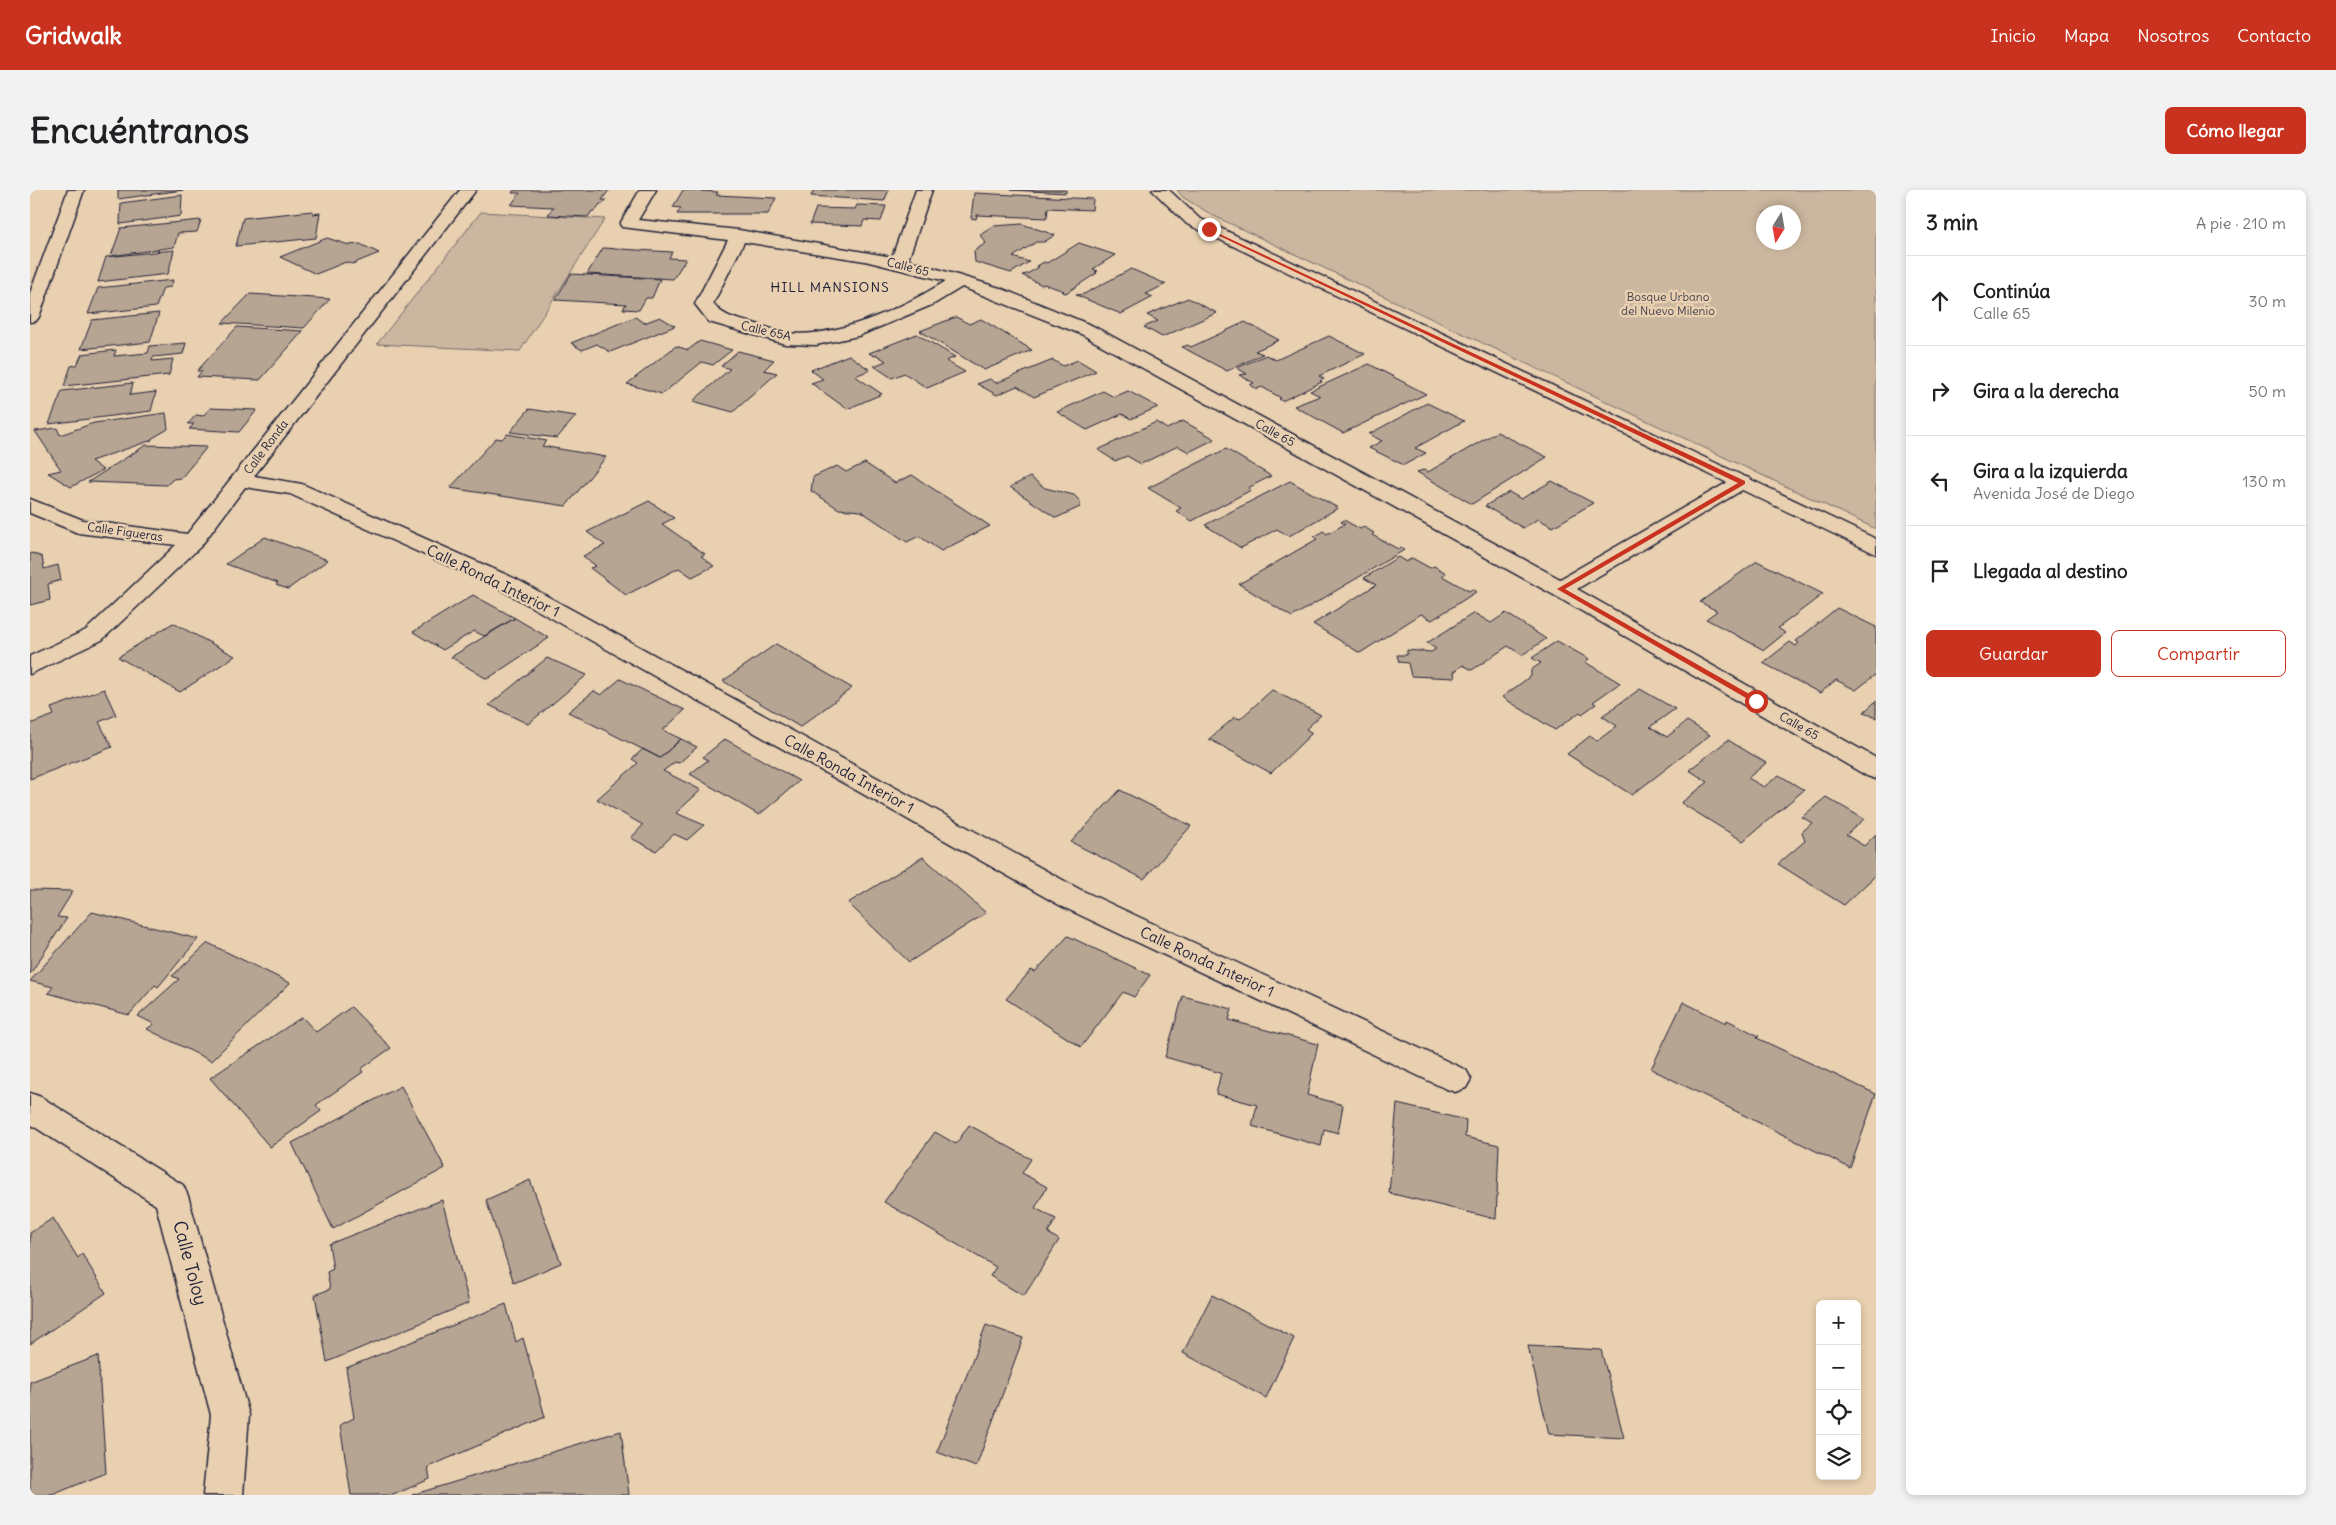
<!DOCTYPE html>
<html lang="es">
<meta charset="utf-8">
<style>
body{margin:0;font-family:Delius,sans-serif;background:#f2f2f2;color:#202124}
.controls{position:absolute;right:15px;bottom:15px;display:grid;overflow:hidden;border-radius:8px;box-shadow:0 2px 8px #0003}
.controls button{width:45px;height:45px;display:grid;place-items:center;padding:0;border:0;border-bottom:1px solid #e0e0e0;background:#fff;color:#202124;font:25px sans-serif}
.compass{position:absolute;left:1726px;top:15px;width:45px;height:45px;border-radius:50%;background:#fff;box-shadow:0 2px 8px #0003;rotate:191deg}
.stop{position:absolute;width:15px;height:15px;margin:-11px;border:4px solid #c8321e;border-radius:50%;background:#fff}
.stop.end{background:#c8321e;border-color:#fff;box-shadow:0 1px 5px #0008}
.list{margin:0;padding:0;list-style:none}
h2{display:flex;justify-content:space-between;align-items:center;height:65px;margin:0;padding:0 20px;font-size:21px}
h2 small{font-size:16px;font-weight:400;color:#757577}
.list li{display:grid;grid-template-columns:32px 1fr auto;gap:15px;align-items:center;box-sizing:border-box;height:90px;padding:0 20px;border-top:1px solid #e0e0e0}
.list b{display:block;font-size:19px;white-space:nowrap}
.list p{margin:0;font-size:16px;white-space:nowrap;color:#757577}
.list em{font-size:16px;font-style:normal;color:#757577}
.actions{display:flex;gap:10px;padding:15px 20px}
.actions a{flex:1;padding:11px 0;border:1px solid #c8321e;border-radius:8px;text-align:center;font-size:18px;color:#c8321e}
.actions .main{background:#c8321e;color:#fff}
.icon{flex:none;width:28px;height:28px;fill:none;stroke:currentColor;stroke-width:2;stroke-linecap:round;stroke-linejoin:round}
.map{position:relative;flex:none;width:1846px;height:1305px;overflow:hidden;border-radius:8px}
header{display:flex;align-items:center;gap:30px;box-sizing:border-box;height:70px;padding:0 25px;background:#c8321e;color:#fff}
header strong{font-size:24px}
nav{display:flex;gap:28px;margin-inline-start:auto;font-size:18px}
.intro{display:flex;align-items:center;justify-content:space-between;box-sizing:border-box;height:120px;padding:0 30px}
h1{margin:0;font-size:35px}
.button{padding:12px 22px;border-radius:8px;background:#c8321e;color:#fff;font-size:18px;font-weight:700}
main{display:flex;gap:30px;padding:0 30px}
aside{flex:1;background:#fff;border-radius:8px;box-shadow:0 2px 8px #0003}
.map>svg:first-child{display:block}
.green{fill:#cbb79f;stroke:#766c6d;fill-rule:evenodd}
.building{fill:#b7a593;stroke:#22223b}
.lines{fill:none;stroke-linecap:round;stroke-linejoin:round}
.street-casing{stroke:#22223b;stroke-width:3}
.secondary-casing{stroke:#22223b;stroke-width:3}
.street{fill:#e8d0b0;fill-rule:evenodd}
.secondary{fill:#e8d0b0;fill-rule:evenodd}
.route{fill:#c8321e}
.labels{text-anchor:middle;stroke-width:5;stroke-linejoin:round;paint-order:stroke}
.far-street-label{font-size:12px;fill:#22223b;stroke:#e8d0b0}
.far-park-label{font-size:12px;fill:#44404f;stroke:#e8d0b0}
.far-neighbourhood-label{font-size:14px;letter-spacing:1px;fill:#22223b;stroke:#e8d0b0}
.street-label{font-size:15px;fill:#22223b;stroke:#e8d0b0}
.near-street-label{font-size:18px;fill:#22223b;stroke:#e8d0b0}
</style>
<header>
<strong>Gridwalk</strong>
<nav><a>Inicio</a><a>Mapa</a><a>Nosotros</a><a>Contacto</a></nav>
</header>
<div class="intro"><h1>Encuéntranos</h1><a class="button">Cómo llegar</a></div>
<main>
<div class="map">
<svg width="1846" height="1305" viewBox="0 0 1846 1305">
<rect width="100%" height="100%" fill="#e8d0b0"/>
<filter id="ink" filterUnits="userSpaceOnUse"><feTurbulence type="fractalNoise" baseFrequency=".02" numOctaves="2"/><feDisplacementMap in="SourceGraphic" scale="10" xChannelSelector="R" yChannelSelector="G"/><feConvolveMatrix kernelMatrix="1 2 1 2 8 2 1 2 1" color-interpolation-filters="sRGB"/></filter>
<g filter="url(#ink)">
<path class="green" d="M 1147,0 L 1846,0 L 1846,339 L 1182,25 L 1154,8 ZM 1734,22 L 1764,22 L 1764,52 L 1734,52 Z
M 451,22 L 575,29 L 490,161 L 347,154 Z"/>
<path class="building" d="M 88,0 L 153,0 L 88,9 Z
M 484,0 L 581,0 L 579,0 L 572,10 L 576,10 L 573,14 L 570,14 L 565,21 L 562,21 L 558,27 L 518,25 L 523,17 L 481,15 L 490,3 L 482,3 Z
M 653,0 L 688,2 L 686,5 L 746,8 L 738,24 L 647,24 L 651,18 L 643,17 Z
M 784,0 L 859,0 L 854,11 L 781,6 Z
M 981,0 L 1036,0 L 1036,3 Z
M 944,3 L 1063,9 L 1062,20 L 1018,18 L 1017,28 L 947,25 L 946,29 L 941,28 Z
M 152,5 L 151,26 L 90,34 L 91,13 Z
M 827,15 L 856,16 L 851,31 L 834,30 L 832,36 L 780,34 L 786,18 L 825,19 Z
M 283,21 L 283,24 L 290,23 L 286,48 L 206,56 L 213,28 Z
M 171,30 L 167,42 L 148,43 L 144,57 L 81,66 L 91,38 Z
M 992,34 L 1025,45 L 1014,52 L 1006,52 L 983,67 L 999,72 L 981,83 L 945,72 L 944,61 L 956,53 L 950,45 L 964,36 Z
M 297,48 L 319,55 L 330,54 L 349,63 L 322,74 L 316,72 L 286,84 L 250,67 Z
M 1049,53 L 1085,65 L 1063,79 L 1068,81 L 1065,82 L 1067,83 L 1036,103 L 1032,102 L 1034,101 L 1014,94 L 1012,95 L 992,85 L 997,84 L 1009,77 L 1007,76 L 1014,72 L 1017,73 Z
M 573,58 L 642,62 L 639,68 L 656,69 L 643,89 L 557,84 Z
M 144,60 L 138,84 L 68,92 L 76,67 Z
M 1101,79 L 1136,94 L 1116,104 L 1123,107 L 1091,124 L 1046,105 L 1054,104 Z
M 541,84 L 630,89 L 622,108 L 616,108 L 609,120 L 593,119 L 596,114 L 525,110 Z
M 143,90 L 141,97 L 133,98 L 126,117 L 58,124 L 68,98 Z
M 220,104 L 300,109 L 274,138 L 192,133 Z
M 1158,108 L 1187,123 L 1132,147 L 1114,137 L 1128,131 L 1117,125 Z
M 129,123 L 120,152 L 51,159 L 62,130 Z
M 605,127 L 614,133 L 630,127 L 645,136 L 580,162 L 567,154 L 552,160 L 541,153 Z
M 926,127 L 939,134 L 951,129 L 1002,160 L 954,180 L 890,141 Z
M 1215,132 L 1249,150 L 1225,161 L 1233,164 L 1197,181 L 1152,157 L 1158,155 L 1161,157 Z
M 207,137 L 273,141 L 230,190 L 167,187 L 172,181 L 167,181 Z
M 887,144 L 925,167 L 916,171 L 935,182 L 897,198 L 874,183 L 862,188 L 844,176 L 856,171 L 847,165 L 844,166 L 839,163 Z
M 1299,146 L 1335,164 L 1289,186 L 1294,189 L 1290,191 L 1292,192 L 1252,211 L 1249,209 L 1251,208 L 1232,197 L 1227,199 L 1220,195 L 1224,193 L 1209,185 L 1217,184 L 1207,178 L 1236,165 L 1246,170 Z
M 670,151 L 702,160 L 683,175 L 672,172 L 632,204 L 597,194 L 646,156 L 658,160 Z
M 156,153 L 153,164 L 123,167 L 122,171 L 143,169 L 139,185 L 34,196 L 41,176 L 47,175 L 52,164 L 86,160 L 84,166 L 118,163 L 120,156 Z
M 708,161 L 744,170 L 734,180 L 747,183 L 703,222 L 663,211 L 700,179 L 691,176 Z
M 819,165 L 840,180 L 825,186 L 852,204 L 817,219 L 781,193 L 793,189 L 781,180 Z
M 1023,170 L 1033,176 L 1048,170 L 1066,181 L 1004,207 L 987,196 L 967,205 L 947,194 L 960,189 L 966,193 Z
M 1339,174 L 1396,204 L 1313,243 L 1264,216 L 1290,206 L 1280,201 Z
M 103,193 L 100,205 L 126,202 L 121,221 L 19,234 L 32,201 Z
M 1073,201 L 1084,207 L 1098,201 L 1128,217 L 1101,229 L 1092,224 L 1057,240 L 1027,222 Z
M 1397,213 L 1434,231 L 1385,258 L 1396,263 L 1374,275 L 1339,258 L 1352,251 L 1339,244 Z
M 180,218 L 227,220 L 209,242 L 159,239 L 164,234 L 158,234 L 166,225 L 173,226 Z
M 499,219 L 546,226 L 527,248 L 480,242 Z
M 136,223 L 138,239 L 121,249 L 122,250 L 61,271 L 73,280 L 41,297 L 18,283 L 31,280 L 5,241 L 27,238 L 30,245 L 64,233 Z
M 1153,231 L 1185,249 L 1159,262 L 1148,256 L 1111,274 L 1097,266 L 1085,271 L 1068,260 L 1126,232 L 1137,239 Z
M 1467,242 L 1517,267 L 1442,314 L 1387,282 L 1393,280 L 1398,282 Z
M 477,244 L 517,251 L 512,256 L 576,267 L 536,316 L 420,298 L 466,248 L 472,249 Z
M 116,255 L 177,257 L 151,288 L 143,289 L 137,295 L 58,292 Z
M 1196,259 L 1241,286 L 1218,298 L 1221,300 L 1162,331 L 1146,321 L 1151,318 L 1118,298 Z
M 835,273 L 865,293 L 882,285 L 960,336 L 911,361 L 889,346 L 877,352 L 831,321 L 809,319 L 781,301 L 783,287 L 807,276 L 816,282 Z
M 1000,287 L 1015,298 L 1044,305 L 1050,311 L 1050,317 L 1026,328 L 980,297 Z
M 1260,291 L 1308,318 L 1259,346 L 1247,339 L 1211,358 L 1175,335 Z
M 1522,291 L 1563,313 L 1523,337 L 1508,329 L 1493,338 L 1455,316 L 1479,302 L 1491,309 Z
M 619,311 L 644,328 L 632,334 L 675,364 L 671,366 L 684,376 L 662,387 L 649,378 L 596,405 L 560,378 L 566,376 L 553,366 L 575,355 L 557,342 Z
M 1314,330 L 1330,339 L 1334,337 L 1344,343 L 1342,345 L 1368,359 L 1371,358 L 1374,360 L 1262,427 L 1209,394 L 1287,349 L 1284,347 L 1293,341 L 1297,344 L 1315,334 L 1311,332 Z
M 235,347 L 298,370 L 258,399 L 246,395 L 248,393 L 196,374 Z
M 2,363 L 12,367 L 14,379 L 28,375 L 31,390 L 18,394 L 20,410 L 0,415 L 0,364 Z
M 1368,367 L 1376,372 L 1382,368 L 1400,378 L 1404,376 L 1416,383 L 1412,386 L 1439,401 L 1442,399 L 1446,402 L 1402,430 L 1391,424 L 1330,463 L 1283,434 L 1346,395 L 1334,388 Z
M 1727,371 L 1793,404 L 1748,438 L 1755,443 L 1734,460 L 1676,429 L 1687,421 L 1670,412 Z
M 443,405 L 485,428 L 454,446 L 444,441 L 413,460 L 383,442 Z
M 1807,418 L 1846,437 L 1846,484 L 1826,500 L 1806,490 L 1790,503 L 1733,473 L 1760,452 L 1766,456 L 1769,453 L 1766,451 Z
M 1444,423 L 1461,433 L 1476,423 L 1516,449 L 1492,465 L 1478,456 L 1442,480 L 1433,475 L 1424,482 L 1425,488 L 1381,486 L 1378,473 L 1369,472 L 1367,465 L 1377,465 L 1377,460 L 1401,462 L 1406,459 L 1397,453 Z
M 485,428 L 519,448 L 457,489 L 421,467 Z
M 143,433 L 205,466 L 150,502 L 88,467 Z
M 1527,451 L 1559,469 L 1555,472 L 1590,493 L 1563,512 L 1566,514 L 1552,524 L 1550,522 L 1525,540 L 1472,507 L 1501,486 L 1501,480 L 1511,473 L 1502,468 Z
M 746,454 L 822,498 L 770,537 L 693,491 Z
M 517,468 L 557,485 L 498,534 L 459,515 Z
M 590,489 L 655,520 L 633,540 L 651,549 L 630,568 L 538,522 L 564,501 L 571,505 Z
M 74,499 L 86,525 L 69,532 L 82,557 L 0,589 L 0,534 L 24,525 L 21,518 Z
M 1610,499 L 1645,519 L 1620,537 L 1637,547 L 1657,531 L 1680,545 L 1602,605 L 1537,564 L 1560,546 L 1567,551 L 1587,536 L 1572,526 Z
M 1242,500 L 1291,525 L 1276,539 L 1282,543 L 1241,583 L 1179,549 L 1205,527 L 1210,529 Z
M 1846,511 L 1846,528 L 1834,522 Z
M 651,549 L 667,557 L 649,573 L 645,572 L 633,581 L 671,600 L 646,623 L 674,635 L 657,650 L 644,644 L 626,661 L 601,648 L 613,635 L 567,609 L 608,573 L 602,569 L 613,559 L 630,568 Z
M 695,549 L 769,591 L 729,625 L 660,584 L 678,570 L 673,567 Z
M 1698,550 L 1736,573 L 1718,588 L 1734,597 L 1749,585 L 1774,600 L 1713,651 L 1651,613 L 1678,592 L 1659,580 Z
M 1090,600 L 1161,636 L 1114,689 L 1041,652 Z
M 1796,607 L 1834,629 L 1816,645 L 1834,656 L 1846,644 L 1846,685 L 1814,715 L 1748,674 L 1775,651 L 1772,642 L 1782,633 L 1772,627 Z
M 893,667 L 956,723 L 879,772 L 818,713 Z
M 0,700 L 43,701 L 27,727 L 37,728 L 0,784 Z
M 62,722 L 168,749 L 128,797 L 125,795 L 99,825 L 18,803 L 23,797 L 0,791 Z
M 1038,746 L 1120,785 L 1104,807 L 1093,802 L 1051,857 L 976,809 L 1001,780 L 1005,782 Z
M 178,753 L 260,793 L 181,871 L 117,839 L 124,834 L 108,826 L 149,789 L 142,786 Z
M 1153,806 L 1202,819 L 1199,830 L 1288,854 L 1277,905 L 1313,915 L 1308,943 L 1294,939 L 1291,956 L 1222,936 L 1227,915 L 1186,904 L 1191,883 L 1135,867 Z
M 1653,812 L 1696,833 L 1697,830 L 1729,846 L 1727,848 L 1846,904 L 1820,978 L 1621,879 Z
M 321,817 L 361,858 L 331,879 L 333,882 L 286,915 L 291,921 L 240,957 L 180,888 L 272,827 L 286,842 Z
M 371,896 L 415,978 L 303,1039 L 262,953 Z
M 1367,914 L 1436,930 L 1435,947 L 1469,955 L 1466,1029 L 1359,1003 Z
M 939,935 L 1001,969 L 992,983 L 1017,997 L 1005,1018 L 1026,1029 L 1018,1043 L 1029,1050 L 994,1106 L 960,1086 L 966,1077 L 854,1012 L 905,942 L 926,954 Z
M 500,990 L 531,1073 L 484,1093 L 456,1010 Z
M 412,1010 L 439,1113 L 297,1172 L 285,1105 L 300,1099 L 297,1082 L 303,1079 L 299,1054 Z
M 23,1028 L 48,1068 L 52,1064 L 76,1103 L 0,1154 L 0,1043 Z
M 1182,1105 L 1264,1148 L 1236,1208 L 1153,1163 Z
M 476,1114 L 486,1152 L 493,1148 L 515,1227 L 398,1277 L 400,1289 L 363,1305 L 321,1305 L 310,1235 L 324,1228 L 316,1178 Z
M 956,1135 L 993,1148 L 946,1277 L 907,1262 Z
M 1498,1156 L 1571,1160 L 1594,1248 L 1519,1244 Z
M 68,1166 L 76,1283 L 22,1305 L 0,1305 L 0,1192 Z
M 591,1241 L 599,1305 L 382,1305 Z"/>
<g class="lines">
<g class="street-casing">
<path id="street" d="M 38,0 L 54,0 L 9,127 L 6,131 L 0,132 L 0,103 Z
M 430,0 L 446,0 L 224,286 L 272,294 L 486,389 L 1051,700 L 1436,880 L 1441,889 L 1436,898 L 1425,902 L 1414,898 L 1031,716 L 470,399 L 260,304 L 215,297 L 171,356 L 72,450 L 0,484 L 0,466 L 56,440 L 146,355 L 48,343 L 0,323 L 0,309 L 53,330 L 157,344 Z
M 610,0 L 626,0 L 608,30 L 709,40 L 862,67 L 886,0 L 902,0 L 878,70 L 970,98 L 1063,136 L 1530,389 L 1705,288 L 1712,286 L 1719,288 L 1723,292 L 1719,296 L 1547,399 L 1846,568 L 1846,589 L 1837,586 L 1522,404 L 1051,144 L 932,97 L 904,114 L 828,146 L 786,155 L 755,154 L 679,132 L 665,114 L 698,50 L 592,37 L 590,34 ZM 714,52 L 835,71 L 916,91 C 874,117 807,149 757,143 C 745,141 734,136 723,133 C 707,129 694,127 683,114 Z
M 0,903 L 11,907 L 153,995 L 158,1006 L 219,1225 L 213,1305 L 173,1305 L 181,1225 L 126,1015 L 0,934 Z"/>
</g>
<g class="secondary-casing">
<path id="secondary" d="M 1122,0 L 1139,0 L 1169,28 L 1846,349 L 1846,364 L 1157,34 Z"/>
</g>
<use href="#street" class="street"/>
<use href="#secondary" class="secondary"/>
</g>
</g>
<path class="route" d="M 1177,38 L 1715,291 L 1715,294 L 1535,399 L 1728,509 L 1728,512 L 1723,512 L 1527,399 L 1708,293 L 1177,40 Z"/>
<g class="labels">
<g class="far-street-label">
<text transform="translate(878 77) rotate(14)" y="4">Calle 65</text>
<text transform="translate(736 141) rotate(13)" y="4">Calle 65A</text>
<text transform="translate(1245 243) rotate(29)" y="4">Calle 65</text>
<text transform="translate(236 257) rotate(-53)" y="4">Calle Ronda</text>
<text transform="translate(95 342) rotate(8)" y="4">Calle Figueras</text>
<text transform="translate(1769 536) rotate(30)" y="4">Calle 65</text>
</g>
<g class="far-park-label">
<text x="1638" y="111">Bosque Urbano<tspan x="1638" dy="14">del Nuevo Milenio</tspan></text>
</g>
<g class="far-neighbourhood-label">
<text x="800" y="102">HILL MANSIONS</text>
</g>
<g class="street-label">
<text transform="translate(463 391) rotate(26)" y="5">Calle Ronda Interior 1</text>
<text transform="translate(819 584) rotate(29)" y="5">Calle Ronda Interior 1</text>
<text transform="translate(1177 772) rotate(25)" y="5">Calle Ronda Interior 1</text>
</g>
<g class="near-street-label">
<text transform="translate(160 1073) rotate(75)" y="6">Calle Toloy</text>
</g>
</g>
</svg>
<div class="controls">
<button>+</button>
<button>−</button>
<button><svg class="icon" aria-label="locate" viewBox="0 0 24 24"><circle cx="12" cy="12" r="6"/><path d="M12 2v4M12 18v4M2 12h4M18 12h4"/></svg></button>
<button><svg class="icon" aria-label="layers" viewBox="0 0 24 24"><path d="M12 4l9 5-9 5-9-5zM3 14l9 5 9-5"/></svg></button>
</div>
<svg class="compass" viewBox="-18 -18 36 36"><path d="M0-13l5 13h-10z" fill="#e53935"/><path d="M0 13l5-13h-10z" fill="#757577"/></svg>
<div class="stop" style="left:1726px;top:511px"></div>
<div class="stop end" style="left:1179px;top:39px"></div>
</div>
<aside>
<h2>3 min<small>A pie · 210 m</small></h2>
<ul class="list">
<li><svg class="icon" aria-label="ahead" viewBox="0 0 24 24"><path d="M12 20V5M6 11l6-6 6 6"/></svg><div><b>Continúa</b><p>Calle 65</p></div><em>30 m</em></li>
<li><svg class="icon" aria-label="right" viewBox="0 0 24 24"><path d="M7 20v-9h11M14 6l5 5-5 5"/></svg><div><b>Gira a la derecha</b></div><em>50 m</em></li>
<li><svg class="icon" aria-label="left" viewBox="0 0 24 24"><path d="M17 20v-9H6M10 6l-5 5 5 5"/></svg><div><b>Gira a la izquierda</b><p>Avenida José de Diego</p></div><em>130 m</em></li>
<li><svg class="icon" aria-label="arrive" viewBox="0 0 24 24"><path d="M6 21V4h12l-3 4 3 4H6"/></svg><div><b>Llegada al destino</b></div></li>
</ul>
<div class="actions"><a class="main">Guardar</a><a>Compartir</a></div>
</aside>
</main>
